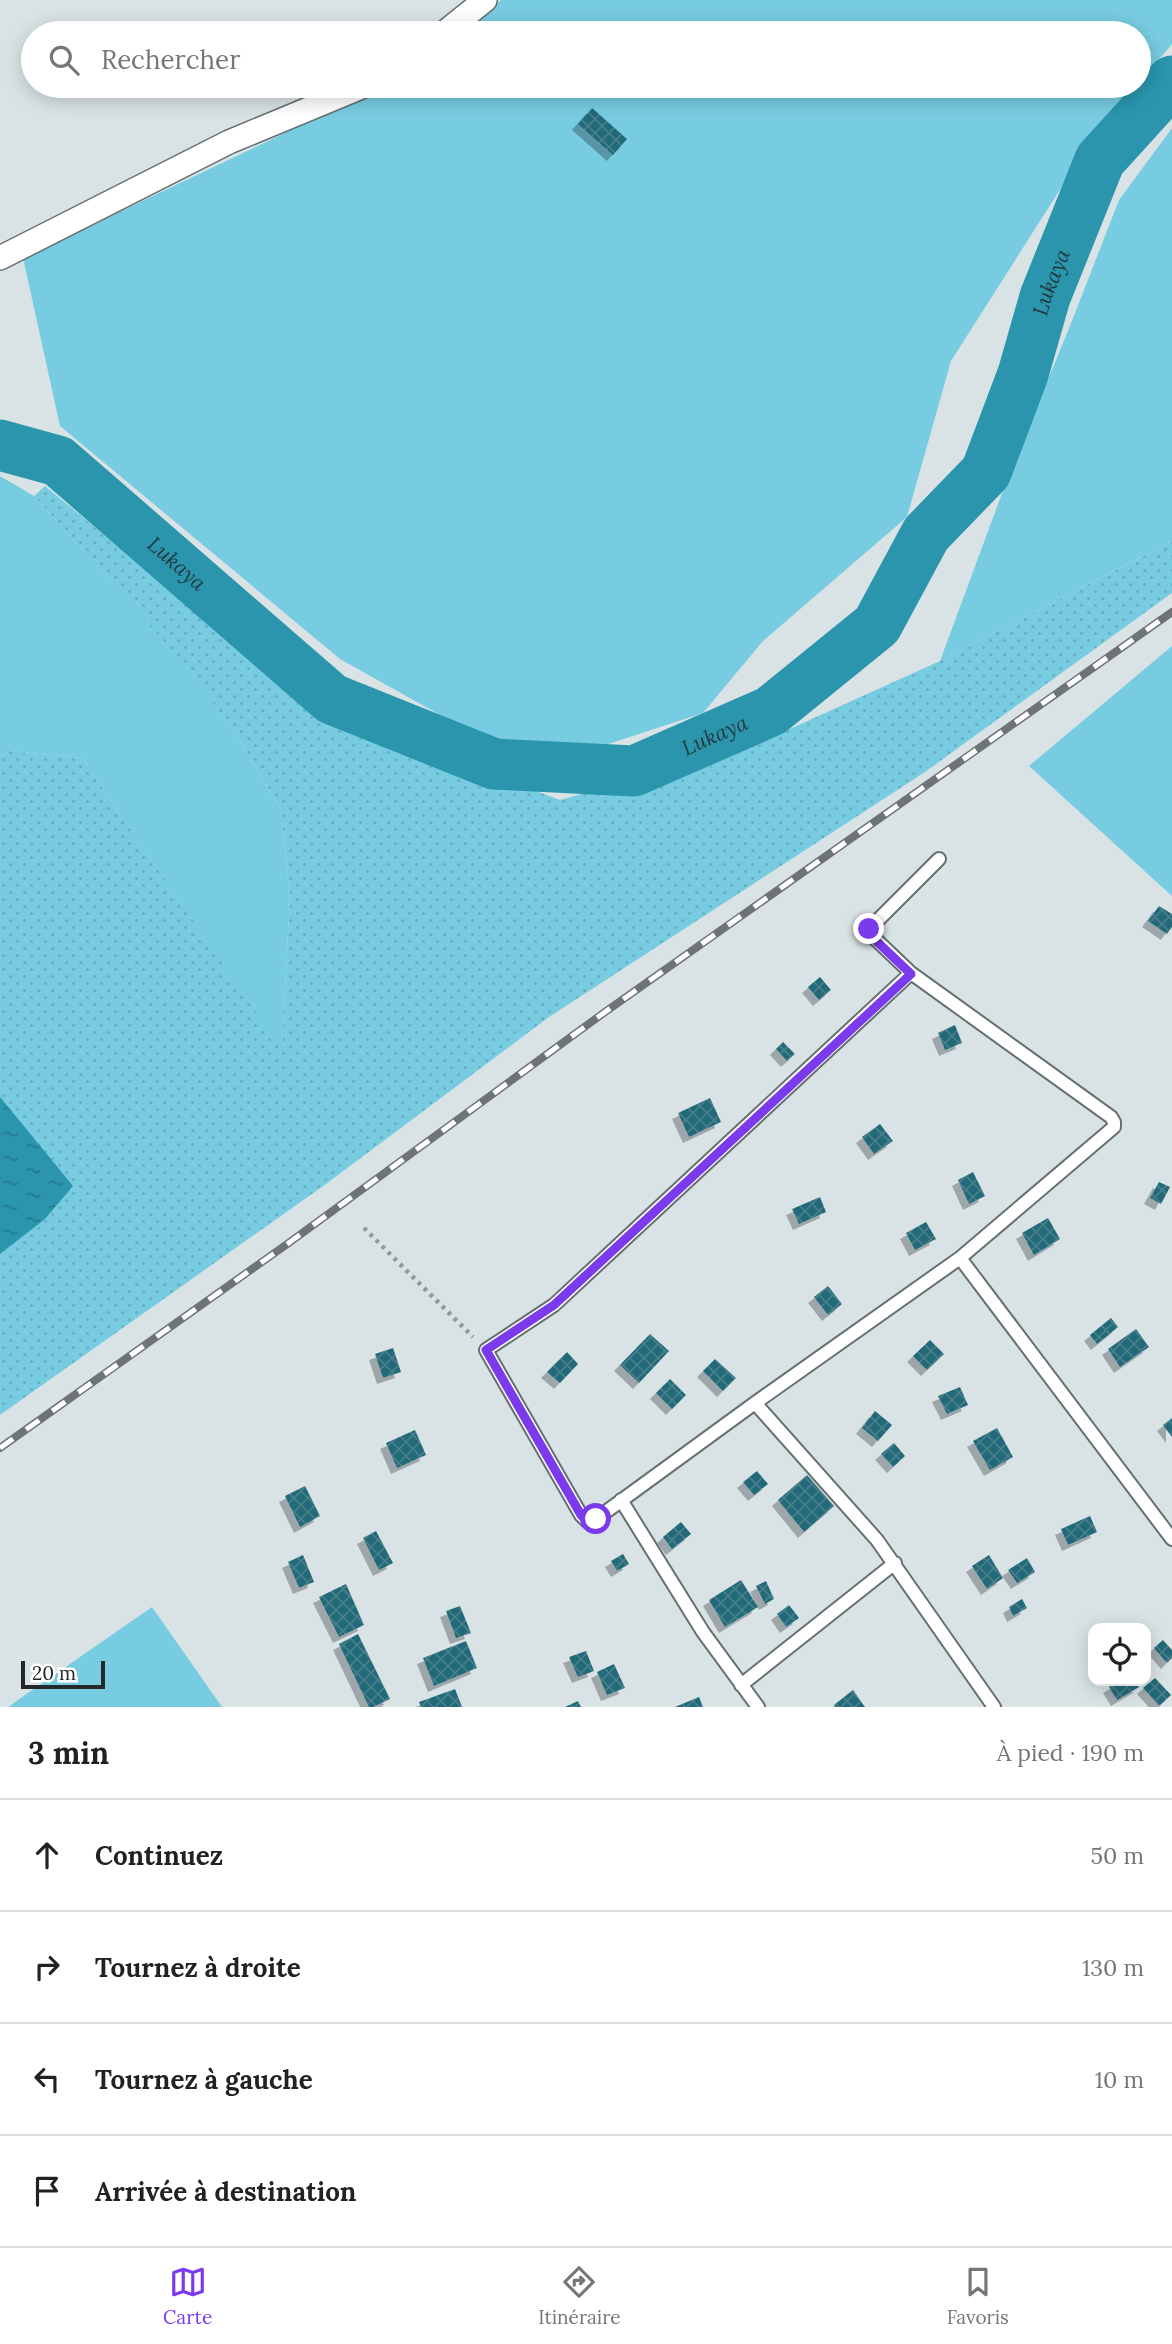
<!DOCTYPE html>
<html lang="fr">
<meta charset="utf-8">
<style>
body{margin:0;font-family:Lora,serif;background:#f6f6f6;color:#222}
.controls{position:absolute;right:21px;bottom:21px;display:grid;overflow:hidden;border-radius:14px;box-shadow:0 4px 18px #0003}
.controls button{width:63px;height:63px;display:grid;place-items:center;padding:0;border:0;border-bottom:2px solid #e0e0e0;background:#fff;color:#222;font:35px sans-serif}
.scale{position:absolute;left:21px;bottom:18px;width:84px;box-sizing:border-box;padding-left:7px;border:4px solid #252829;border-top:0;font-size:19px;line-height:24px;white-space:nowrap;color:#252829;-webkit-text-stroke:5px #fff;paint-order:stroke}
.stop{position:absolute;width:21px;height:21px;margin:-16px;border:5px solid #7c3aed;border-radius:50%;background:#fff}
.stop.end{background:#7c3aed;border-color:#fff;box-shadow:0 2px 7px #0008}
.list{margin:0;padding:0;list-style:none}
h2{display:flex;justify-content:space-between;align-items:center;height:91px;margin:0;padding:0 28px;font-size:30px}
h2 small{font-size:23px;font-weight:400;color:#767676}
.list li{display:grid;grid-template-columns:46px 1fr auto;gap:21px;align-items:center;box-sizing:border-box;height:112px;padding:0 28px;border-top:2px solid #e0e0e0}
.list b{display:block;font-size:26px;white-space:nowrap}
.list em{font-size:23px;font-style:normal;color:#767676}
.icon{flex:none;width:38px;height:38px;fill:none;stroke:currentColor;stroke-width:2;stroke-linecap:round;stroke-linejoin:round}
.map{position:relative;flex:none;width:1172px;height:1707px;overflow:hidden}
.search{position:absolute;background:#fff;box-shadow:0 4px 18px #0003;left:21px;right:21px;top:21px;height:77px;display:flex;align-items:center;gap:18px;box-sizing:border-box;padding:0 24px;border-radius:38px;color:#767676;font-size:26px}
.sheet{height:539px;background:#fff}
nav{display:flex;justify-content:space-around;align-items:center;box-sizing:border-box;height:98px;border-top:2px solid #e0e0e0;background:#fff;font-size:19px;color:#767676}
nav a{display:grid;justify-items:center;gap:4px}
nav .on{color:#7c3aed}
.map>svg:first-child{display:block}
.grass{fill:url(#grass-dots)}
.garden{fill:#78cce2}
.water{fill:url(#water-ripples)}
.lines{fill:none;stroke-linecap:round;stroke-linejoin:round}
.river{stroke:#2a95ad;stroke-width:51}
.building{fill:url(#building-cross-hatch);filter:url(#shadow)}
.lane-casing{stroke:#666f71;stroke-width:16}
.street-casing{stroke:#666f71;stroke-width:26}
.path{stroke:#909799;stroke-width:4.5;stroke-dasharray:3.5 5;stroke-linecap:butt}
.lane{stroke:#fff;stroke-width:12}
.street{stroke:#fff;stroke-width:23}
.rail-casing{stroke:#6e7476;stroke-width:8}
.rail{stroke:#fff;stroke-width:5;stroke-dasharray:16;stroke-linecap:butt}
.route{stroke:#7c3aed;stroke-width:9}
.labels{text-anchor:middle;stroke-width:7;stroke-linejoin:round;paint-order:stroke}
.water-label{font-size:21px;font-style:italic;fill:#233a40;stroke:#fff}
</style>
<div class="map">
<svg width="1172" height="1707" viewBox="0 0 1172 1707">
<defs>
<pattern id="grass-dots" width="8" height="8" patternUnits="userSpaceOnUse" patternTransform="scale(1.75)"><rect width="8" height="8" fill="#78cce2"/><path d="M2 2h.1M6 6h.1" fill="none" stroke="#68afc2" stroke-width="1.8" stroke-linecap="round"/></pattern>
<pattern id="water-ripples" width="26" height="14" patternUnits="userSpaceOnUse" patternTransform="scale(1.75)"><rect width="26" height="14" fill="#2a95ad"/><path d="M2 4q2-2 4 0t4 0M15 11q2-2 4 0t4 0" fill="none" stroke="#247a8d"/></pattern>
<pattern id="building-cross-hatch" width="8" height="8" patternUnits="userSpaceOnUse" patternTransform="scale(1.75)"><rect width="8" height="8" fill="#206979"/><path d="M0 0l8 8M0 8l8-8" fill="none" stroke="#487e8a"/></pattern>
<filter id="shadow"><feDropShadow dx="-6" dy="6" stdDeviation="0" flood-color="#0004"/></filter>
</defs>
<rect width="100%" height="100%" fill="#d9e3e6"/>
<path class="grass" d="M 45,486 L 315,708 L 560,800 L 752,746 L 940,661 L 1172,541 L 1172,593 L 925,772 L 549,1017 L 326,1184 L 0,1415 L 0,756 L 10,751 L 82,758 L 282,1049 L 290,896 L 281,810 L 239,739 L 192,674 L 34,496 Z"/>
<path class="garden" d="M 501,0 L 1172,0 L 1172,44 L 1139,83 L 1139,33 L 463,33 Z
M 383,86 L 1137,86 L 1096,133 L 951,361 L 907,517 L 763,641 L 703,713 L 590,750 L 508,753 L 340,659 L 60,426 L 23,258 Z
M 1172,128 L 1172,541 L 940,661 L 1011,469 L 1068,331 L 1119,200 Z
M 0,476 L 34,496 L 192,673 L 239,739 L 281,810 L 290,896 L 282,1050 L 82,758 L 10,751 L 0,756 Z
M 1172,646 L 1172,896 L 1029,766 Z
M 152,1607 L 222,1707 L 9,1707 L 15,1702 Z"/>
<path class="water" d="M 0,1097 L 73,1186 L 45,1219 L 0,1254 Z"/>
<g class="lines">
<path class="river" id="s1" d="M 0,445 L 58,461 L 332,699 L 494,764 L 634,771 L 771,711 L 877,625 L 926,534 L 986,472 L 1023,374 L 1045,297 L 1100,160 L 1172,81"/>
</g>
<path class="building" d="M 592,108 L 627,139 L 613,155 L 578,124 Z
M 1159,906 L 1172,914 L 1172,927 L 1167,934 L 1148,921 Z
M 820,977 L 831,990 L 819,1000 L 808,987 Z
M 955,1025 L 962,1043 L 945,1050 L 938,1033 Z
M 783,1042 L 795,1054 L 787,1061 L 776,1049 Z
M 710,1098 L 721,1122 L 689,1137 L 678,1113 Z
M 880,1124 L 893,1141 L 874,1154 L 862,1137 Z
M 973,1172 L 985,1196 L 969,1204 L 958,1180 Z
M 1159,1182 L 1170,1187 L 1161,1204 L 1150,1198 Z
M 820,1197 L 826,1212 L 799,1224 L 792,1209 Z
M 1048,1218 L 1060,1239 L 1034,1255 L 1022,1233 Z
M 926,1222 L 936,1239 L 915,1250 L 906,1233 Z
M 828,1286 L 842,1304 L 828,1315 L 814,1297 Z
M 1111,1318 L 1118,1327 L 1097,1344 L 1090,1335 Z
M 1136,1329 L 1149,1347 L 1120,1367 L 1108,1349 Z
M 650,1334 L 669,1351 L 639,1383 L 620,1365 Z
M 930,1340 L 944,1354 L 927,1370 L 913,1356 Z
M 393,1348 L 401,1372 L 383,1378 L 375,1354 Z
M 567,1352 L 578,1364 L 560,1383 L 547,1372 Z
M 715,1359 L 736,1378 L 723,1391 L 703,1371 Z
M 670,1379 L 686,1395 L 672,1409 L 656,1393 Z
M 960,1387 L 968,1405 L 947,1414 L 938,1396 Z
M 875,1411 L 892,1425 L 878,1441 L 862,1428 Z
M 1172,1418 L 1172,1437 L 1163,1425 Z
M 997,1428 L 1013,1457 L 990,1470 L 973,1441 Z
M 415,1430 L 426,1455 L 397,1468 L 386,1443 Z
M 894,1443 L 905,1456 L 893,1467 L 881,1454 Z
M 757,1471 L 768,1484 L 754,1495 L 743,1482 Z
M 807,1475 L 834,1506 L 804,1532 L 778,1500 Z
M 305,1486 L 320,1516 L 300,1527 L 285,1496 Z
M 1090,1516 L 1097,1532 L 1068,1545 L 1061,1529 Z
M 681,1522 L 691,1534 L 672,1549 L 663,1537 Z
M 376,1531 L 393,1563 L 379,1570 L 363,1538 Z
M 623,1554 L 629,1564 L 617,1571 L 611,1561 Z
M 303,1555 L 314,1582 L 299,1588 L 288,1562 Z
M 989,1555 L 1003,1578 L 987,1589 L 972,1566 Z
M 1027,1558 L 1035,1572 L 1017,1583 L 1008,1570 Z
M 741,1580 L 758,1607 L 725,1627 L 709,1600 Z
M 766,1581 L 774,1599 L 765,1604 L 756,1586 Z
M 346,1584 L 364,1625 L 339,1637 L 319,1597 Z
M 1022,1599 L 1027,1608 L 1013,1616 L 1009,1607 Z
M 789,1605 L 799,1618 L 786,1627 L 777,1614 Z
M 460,1606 L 471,1633 L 456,1638 L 446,1611 Z
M 358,1634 L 390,1699 L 373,1707 L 369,1707 L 339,1644 Z
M 1163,1640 L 1172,1650 L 1172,1658 L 1167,1663 L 1154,1648 Z
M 466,1641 L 477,1668 L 434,1686 L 423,1658 Z
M 586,1651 L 594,1671 L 578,1677 L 569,1657 Z
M 614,1664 L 625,1688 L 607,1695 L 597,1672 Z
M 1155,1678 L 1171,1695 L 1159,1706 L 1143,1688 Z
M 1119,1681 L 1135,1681 L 1139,1687 L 1117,1700 L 1109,1687 Z
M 455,1689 L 462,1707 L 421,1707 L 419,1702 Z
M 853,1690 L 865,1707 L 836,1707 L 834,1705 Z
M 699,1697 L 703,1707 L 675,1707 Z
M 578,1701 L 581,1707 L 565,1707 Z"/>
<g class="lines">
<g class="lane-casing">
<path id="lane" d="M 911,973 L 554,1305 L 486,1350 L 581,1515 L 587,1521 L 596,1519 L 755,1403 L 960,1258 L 1114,1127 L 1114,1122 L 1111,1117 L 911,973 L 870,934 L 869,929 L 939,859
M 960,1258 L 1172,1539
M 755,1403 L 877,1540 L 994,1707
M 621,1500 L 703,1632 L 758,1707
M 741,1685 L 895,1563"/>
</g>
<g class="street-casing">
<path id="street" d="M 444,33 L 485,0
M 0,258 L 229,142 L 364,86"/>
</g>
<path class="path" d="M 364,1228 L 473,1337"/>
<use href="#lane" class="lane"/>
<use href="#street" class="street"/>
<g class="rail-casing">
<path id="rail" d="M 0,1448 L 290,1242 L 605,1012 L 1172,612"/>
</g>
<use href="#rail" class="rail"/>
</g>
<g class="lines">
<path class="route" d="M 596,1519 L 587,1521 L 581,1515 L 486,1350 L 554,1305 L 911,974 L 872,937 L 869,929"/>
</g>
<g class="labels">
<g class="water-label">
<text dy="7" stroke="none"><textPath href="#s1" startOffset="1414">Lukaya</textPath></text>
<text dy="7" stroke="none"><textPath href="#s1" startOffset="217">Lukaya</textPath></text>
<text dy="7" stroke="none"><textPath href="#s1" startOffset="826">Lukaya</textPath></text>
</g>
</g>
</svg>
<div class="controls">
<button><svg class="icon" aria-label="locate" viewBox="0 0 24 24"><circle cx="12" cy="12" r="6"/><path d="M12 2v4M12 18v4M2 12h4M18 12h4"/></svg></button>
</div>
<div class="scale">20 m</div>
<div class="stop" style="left:596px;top:1519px"></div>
<div class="stop end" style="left:869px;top:929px"></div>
<div class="search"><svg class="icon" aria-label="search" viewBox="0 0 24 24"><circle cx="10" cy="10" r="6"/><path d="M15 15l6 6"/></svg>Rechercher</div>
</div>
<section class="sheet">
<h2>3 min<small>À pied · 190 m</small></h2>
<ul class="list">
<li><svg class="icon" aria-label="ahead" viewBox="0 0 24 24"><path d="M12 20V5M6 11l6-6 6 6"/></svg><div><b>Continuez</b></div><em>50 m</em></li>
<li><svg class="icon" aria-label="right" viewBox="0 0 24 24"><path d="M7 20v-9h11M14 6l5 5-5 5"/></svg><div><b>Tournez à droite</b></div><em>130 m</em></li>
<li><svg class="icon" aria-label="left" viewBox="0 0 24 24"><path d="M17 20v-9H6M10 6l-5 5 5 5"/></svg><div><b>Tournez à gauche</b></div><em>10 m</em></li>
<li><svg class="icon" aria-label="arrive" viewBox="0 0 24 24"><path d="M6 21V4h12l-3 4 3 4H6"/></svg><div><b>Arrivée à destination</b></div></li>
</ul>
</section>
<nav>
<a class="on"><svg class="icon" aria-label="map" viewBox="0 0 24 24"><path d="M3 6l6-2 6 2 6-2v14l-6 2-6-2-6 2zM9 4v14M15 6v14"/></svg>Carte</a>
<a><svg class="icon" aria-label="directions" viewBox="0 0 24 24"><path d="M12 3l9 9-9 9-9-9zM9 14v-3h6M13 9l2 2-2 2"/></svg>Itinéraire</a>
<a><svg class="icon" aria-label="saved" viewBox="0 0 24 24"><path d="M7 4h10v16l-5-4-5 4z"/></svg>Favoris</a>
</nav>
